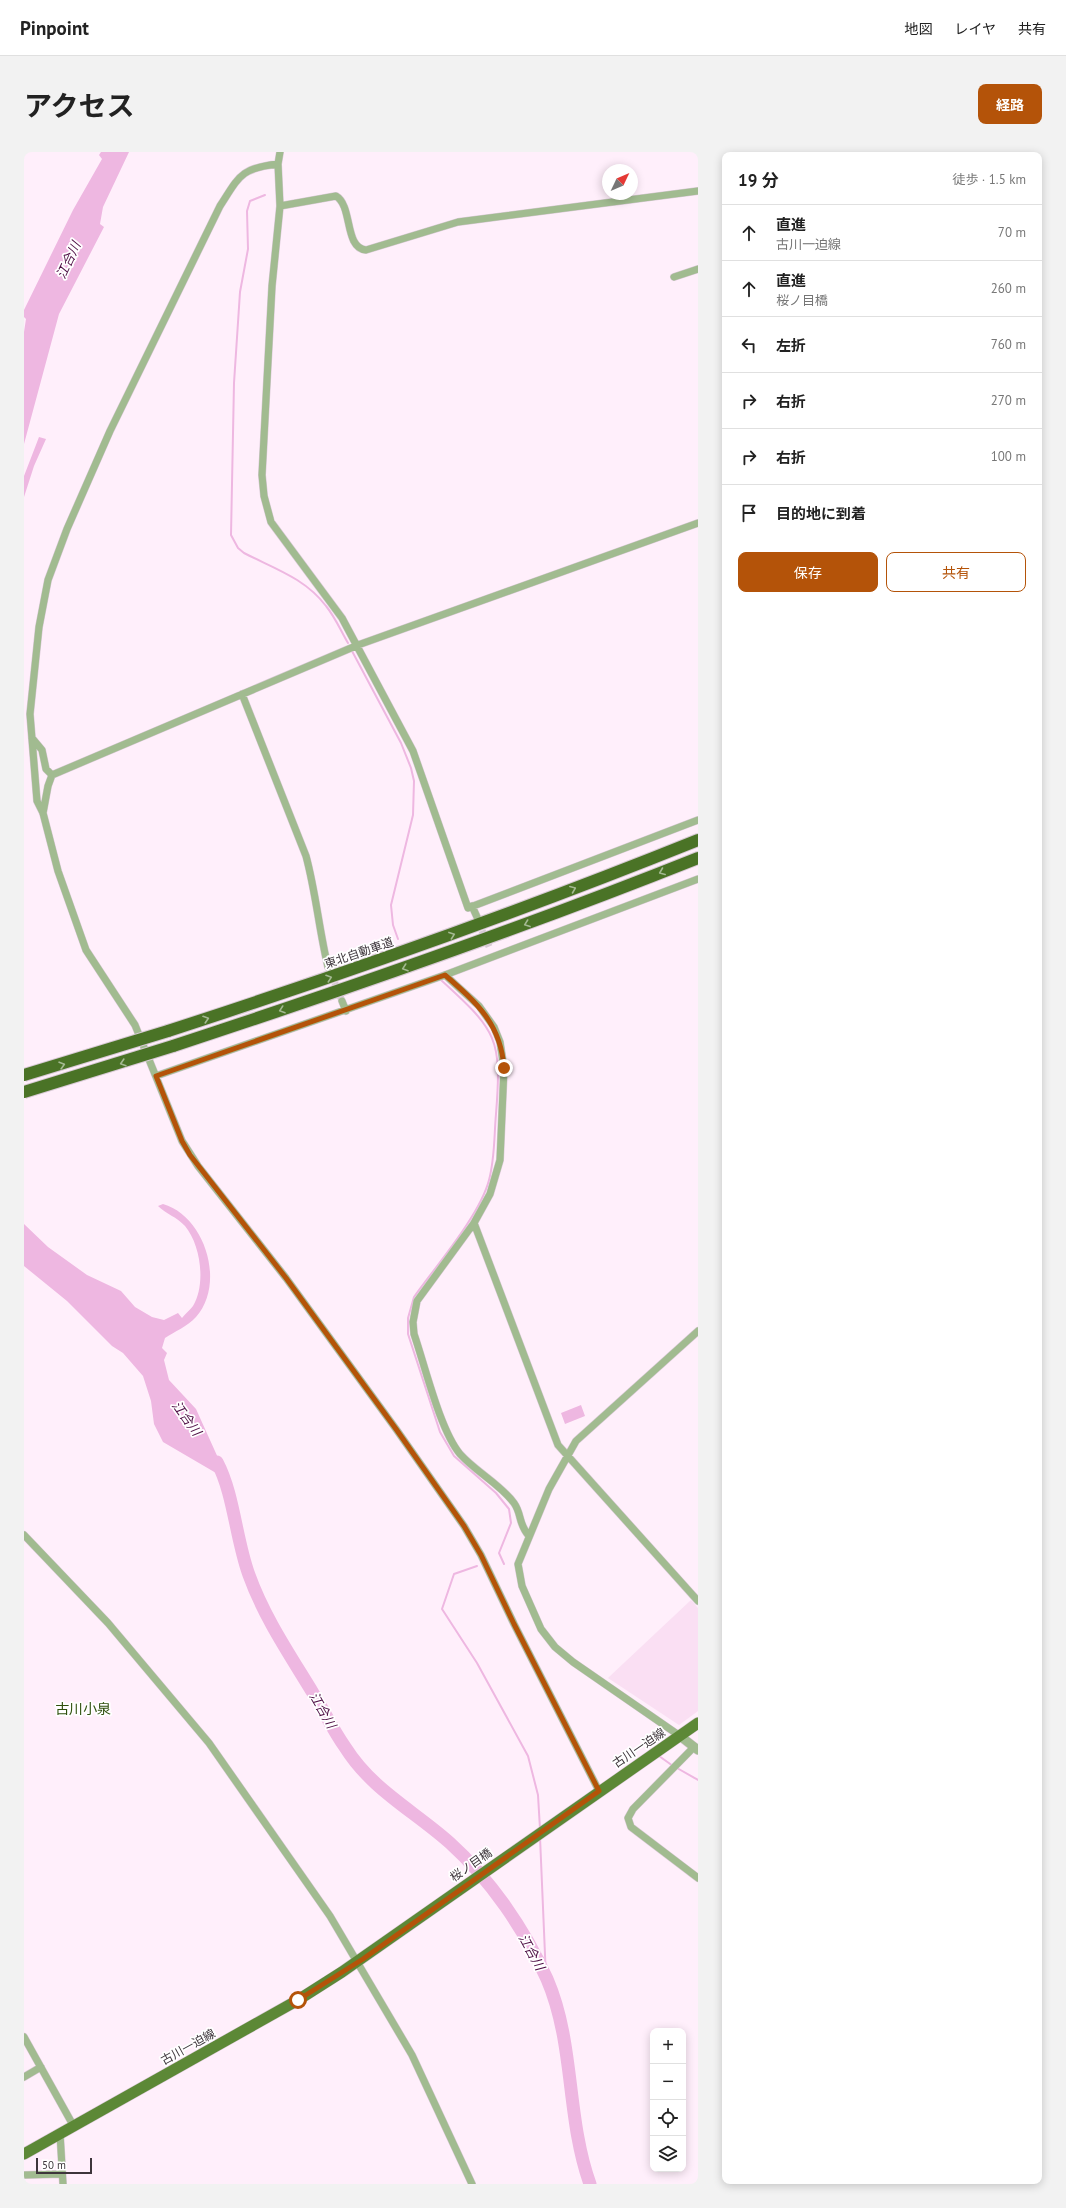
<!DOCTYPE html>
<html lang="ja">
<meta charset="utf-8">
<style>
body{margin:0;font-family:"PT Sans","Noto Sans JP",sans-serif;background:#f2f2f2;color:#222}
.controls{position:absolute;right:12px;bottom:12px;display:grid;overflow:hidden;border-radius:8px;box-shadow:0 2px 10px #0003}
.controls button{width:36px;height:36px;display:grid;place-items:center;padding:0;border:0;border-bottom:1px solid #e0e0e0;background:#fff;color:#222;font:20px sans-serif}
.compass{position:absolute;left:578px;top:12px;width:36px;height:36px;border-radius:50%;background:#fff;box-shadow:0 2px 10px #0003;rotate:46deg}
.scale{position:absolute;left:12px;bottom:10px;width:56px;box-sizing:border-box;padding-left:4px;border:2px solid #3d353b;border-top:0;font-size:11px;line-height:14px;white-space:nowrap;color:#3d353b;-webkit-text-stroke:3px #fff;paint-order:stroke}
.stop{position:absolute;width:12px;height:12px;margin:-9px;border:3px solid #b45309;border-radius:50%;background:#fff}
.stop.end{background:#b45309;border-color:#fff;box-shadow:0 1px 4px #0008}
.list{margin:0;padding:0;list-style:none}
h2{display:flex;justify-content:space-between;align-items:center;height:52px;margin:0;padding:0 16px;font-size:17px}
h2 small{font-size:13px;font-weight:400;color:#767676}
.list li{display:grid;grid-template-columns:26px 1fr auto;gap:12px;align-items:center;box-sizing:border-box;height:56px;padding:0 16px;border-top:1px solid #e0e0e0}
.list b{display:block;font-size:15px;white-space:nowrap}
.list p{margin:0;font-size:13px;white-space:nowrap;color:#767676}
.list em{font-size:13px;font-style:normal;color:#767676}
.actions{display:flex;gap:8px;padding:12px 16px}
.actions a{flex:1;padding:9px 0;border:1px solid #b45309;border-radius:8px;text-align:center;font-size:14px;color:#b45309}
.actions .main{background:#b45309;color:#fff}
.icon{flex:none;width:22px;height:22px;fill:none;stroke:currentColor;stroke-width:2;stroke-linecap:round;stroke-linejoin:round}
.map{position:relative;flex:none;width:674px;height:2032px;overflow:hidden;border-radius:8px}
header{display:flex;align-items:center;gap:24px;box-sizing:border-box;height:56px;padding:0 20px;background:#fff;border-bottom:1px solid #e0e0e0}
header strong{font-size:19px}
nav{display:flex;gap:22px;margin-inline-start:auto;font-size:14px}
.intro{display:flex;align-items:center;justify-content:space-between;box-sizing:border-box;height:96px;padding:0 24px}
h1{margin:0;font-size:28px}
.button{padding:10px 18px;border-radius:8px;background:#b45309;color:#fff;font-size:14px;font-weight:700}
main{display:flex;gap:24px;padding:0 24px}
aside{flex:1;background:#fff;border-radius:8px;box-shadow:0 2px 10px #0003}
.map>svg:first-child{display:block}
.built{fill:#fadff3}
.water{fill:#eeb7e1}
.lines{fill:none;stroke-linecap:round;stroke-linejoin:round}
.stream{stroke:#eeb7e1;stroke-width:2}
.river{stroke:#eeb7e1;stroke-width:13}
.minor-tunnel{stroke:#d8cad5;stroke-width:7;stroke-dasharray:7 3.5;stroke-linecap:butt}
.minor-casing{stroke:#d8cad5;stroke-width:8}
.tertiary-casing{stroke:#d8cad5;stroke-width:10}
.primary-casing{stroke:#d8cad5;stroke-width:12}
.motorway-casing{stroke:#d8cad5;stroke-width:14}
.minor{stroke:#a1bb90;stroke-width:7}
.tertiary{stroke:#a1bb90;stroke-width:9}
.primary{stroke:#5c8836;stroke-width:11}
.motorway{stroke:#4a7326;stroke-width:12}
.motorway-bridge-casing{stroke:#d8cad5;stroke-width:14;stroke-linecap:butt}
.motorway-bridge{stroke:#4a7326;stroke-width:12}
.oneway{stroke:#a4b992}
.route{stroke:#b45309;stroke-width:5}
.labels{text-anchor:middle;stroke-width:3.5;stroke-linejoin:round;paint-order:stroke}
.street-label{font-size:12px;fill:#3d353b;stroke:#fff}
.water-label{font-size:13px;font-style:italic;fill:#4c0c43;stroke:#fff}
.quarter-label{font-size:14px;fill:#2e4f0c;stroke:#fff}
</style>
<header>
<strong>Pinpoint</strong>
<nav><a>地図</a><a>レイヤ</a><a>共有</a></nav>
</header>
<div class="intro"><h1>アクセス</h1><a class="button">経路</a></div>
<main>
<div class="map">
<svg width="674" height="2032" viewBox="0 0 674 2032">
<rect width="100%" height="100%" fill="#ffeffb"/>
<path class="built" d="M 667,1448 L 674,1456 L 674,1559 L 655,1573 L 584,1526 Z"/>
<path class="water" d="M 77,0 L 105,0 L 79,55 L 76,72 L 80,75 L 35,162 L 0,292 L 0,180 L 2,167 L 0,165 L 0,158 L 49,58 L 78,7 L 75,3 Z
M 15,285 L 22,287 L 10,314 L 0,345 L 0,324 Z
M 139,1052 C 181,1064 202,1131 172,1165 C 164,1174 150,1180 141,1186 L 138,1196 L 143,1201 L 140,1208 L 145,1228 L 172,1257 L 204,1328 L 139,1290 L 130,1272 L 127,1249 L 119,1224 L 99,1201 L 88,1194 L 43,1149 L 0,1114 L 0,1072 L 24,1095 L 63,1123 L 97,1139 L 111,1155 L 128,1165 L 140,1168 L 154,1161 L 158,1166 C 161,1162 166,1158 169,1154 C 182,1133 177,1093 161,1074 C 153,1065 142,1062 134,1054 Z
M 557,1253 L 561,1264 L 541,1272 L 537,1261 Z"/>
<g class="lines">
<path class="stream" d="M 241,43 L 226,49 L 223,59 L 224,97 L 216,140 L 210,231 L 207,383 L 214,396 L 220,401 C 249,416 281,426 302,454 C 311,465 317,479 324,491
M 328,499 L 377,591 L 387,616 L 390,629 L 389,663 L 367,753 L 369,773 L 374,787
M 417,828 C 473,879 478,886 472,962 C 470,984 471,1006 465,1028 C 456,1063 412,1114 390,1145 L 384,1166 L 384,1182 L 416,1280 L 430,1304 L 472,1341 L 485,1357 L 487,1371 L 475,1401 L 480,1412
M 453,1414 L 430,1422 L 418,1457 L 453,1511 L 504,1604 L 514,1643 L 516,1677
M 635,1604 L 649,1614
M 653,1616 L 674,1628
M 516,1685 L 522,1826"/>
<path class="river" d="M 193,1310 C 210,1342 212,1388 225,1423 C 240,1465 266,1503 289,1541 C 300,1559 309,1578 321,1595 C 348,1638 389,1658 426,1691 C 466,1727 501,1778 523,1827 C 551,1892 542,1965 566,2032"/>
<path class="minor-tunnel" d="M 454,769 L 466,797
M 307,821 L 318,849"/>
<g class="minor-casing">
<path id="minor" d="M 256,0 L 254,12 L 256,54 L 248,134 L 238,323 L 240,344 L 247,370 L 318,466 L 389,599 L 444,756 L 674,668
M 254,12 C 216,16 215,25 196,54 L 86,279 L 43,377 L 24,428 L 15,475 L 6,562 L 13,649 L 19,661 L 34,719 L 62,798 L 111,873 L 158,989 L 174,1014 L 262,1126 L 372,1277 L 440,1374 L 457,1403 L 490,1472 L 575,1639
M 256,54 L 312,44 C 329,54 320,96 342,98 L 434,70 L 674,39
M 650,125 L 674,117
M 218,542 L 282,704 C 292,741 295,778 304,815
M 8,586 L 18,598 L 22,617 L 28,623 L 24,634 L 19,661
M 28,623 L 334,493 L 674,371
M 448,754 L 453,765
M 421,823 L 455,854 L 470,875 L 476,890 L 480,916 L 476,1008 L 466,1042 L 450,1071 L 393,1149 L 389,1170 L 390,1182 C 401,1214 416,1278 436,1302 C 452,1320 476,1332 490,1351 C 498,1362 494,1372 505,1384
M 318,849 L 322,859
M 132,924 L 421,823 L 674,727
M 450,1071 L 534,1293 L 674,1449
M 0,1383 L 84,1471 L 185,1591 L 306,1764 L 388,1903 L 448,2032
M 656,1584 L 549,1510 L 531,1495 L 517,1477 L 498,1434 L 494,1412 L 525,1337 L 552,1289 L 674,1179
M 670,1595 L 609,1657 L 604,1666 L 607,1675 L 674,1726
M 0,1885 L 49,1973
M 0,1925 L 17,1915
M 36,1981 L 39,2032
M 0,2023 L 38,2022"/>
</g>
<g class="tertiary-casing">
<path id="tertiary" d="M 656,1584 L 674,1598"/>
</g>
<g class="primary-casing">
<path id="primary" d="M 0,2002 L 274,1848 L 318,1820 L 674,1571"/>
</g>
<g class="motorway-casing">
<path id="motorway" d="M 144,879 C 323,821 500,758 674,688
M 149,894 C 326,836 501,775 674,706"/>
</g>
<use href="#minor" class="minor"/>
<use href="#tertiary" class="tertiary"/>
<use href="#primary" class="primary"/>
<use href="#motorway" class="motorway"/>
<g class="motorway-bridge-casing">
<path id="motorway-bridge" d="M 0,923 L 144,879
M 0,940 L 149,894"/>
</g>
<use href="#motorway-bridge" class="motorway-bridge"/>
</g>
<defs><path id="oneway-chevron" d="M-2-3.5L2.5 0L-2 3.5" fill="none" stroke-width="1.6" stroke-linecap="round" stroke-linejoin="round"/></defs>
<g class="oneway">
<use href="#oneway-chevron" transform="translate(638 720) rotate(158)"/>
<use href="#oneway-chevron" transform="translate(549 737) rotate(-22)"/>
<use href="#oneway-chevron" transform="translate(503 772) rotate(160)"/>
<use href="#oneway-chevron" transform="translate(428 783) rotate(-20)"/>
<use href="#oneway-chevron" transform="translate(381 816) rotate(161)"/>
<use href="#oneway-chevron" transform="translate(305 826) rotate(-19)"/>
<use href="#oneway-chevron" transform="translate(258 858) rotate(161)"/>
<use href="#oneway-chevron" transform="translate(182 867) rotate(-18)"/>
<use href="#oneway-chevron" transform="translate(99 911) rotate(163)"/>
<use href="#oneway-chevron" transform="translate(38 913) rotate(-16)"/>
</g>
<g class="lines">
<path class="route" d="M 274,1848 L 339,1807 L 575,1639 L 490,1472 L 457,1403 L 440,1374 L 372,1277 L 262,1126 L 166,1003 L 158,989 L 132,924 L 421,823 C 453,851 477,872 480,916"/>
</g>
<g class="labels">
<g class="street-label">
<text transform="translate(335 801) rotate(-19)" y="4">東北自動車道</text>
<text transform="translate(615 1596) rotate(-34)" y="4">古川一迫線</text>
<text transform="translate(447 1713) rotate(-35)" y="4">桜ノ目橋</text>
<text transform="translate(164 1895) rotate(-29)" y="4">古川一迫線</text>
</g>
<g class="water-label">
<text transform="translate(44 108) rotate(-65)" y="5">江合川</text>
<text transform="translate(163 1266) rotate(54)" y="5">江合川</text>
<text transform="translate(299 1558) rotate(60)" y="5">江合川</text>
<text transform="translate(508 1800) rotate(61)" y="5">江合川</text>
</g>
<g class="quarter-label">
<text x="59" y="1562">古川小泉</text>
</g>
</g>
</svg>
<div class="controls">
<button>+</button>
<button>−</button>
<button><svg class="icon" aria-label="locate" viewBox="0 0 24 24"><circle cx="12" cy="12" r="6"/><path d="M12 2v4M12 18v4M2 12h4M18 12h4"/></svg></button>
<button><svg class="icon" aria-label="layers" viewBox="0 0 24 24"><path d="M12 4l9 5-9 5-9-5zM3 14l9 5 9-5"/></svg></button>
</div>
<svg class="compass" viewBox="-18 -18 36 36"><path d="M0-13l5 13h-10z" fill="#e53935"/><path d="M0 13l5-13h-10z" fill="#767676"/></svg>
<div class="scale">50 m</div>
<div class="stop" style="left:274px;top:1848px"></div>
<div class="stop end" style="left:480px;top:916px"></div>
</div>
<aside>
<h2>19 分<small>徒歩 · 1.5 km</small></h2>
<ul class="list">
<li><svg class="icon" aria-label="ahead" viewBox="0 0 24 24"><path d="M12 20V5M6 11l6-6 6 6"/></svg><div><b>直進</b><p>古川一迫線</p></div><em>70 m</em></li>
<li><svg class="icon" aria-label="ahead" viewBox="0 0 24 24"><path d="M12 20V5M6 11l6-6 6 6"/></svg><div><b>直進</b><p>桜ノ目橋</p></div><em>260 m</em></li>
<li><svg class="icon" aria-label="left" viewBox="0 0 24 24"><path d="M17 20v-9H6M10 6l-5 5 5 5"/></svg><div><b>左折</b></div><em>760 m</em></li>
<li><svg class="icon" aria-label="right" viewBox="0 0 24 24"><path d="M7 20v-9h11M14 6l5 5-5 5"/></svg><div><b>右折</b></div><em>270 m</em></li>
<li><svg class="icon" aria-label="right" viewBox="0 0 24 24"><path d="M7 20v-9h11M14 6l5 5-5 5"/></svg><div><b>右折</b></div><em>100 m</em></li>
<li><svg class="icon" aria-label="arrive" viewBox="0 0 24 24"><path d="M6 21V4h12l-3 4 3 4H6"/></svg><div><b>目的地に到着</b></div></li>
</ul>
<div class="actions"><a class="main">保存</a><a>共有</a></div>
</aside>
</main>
